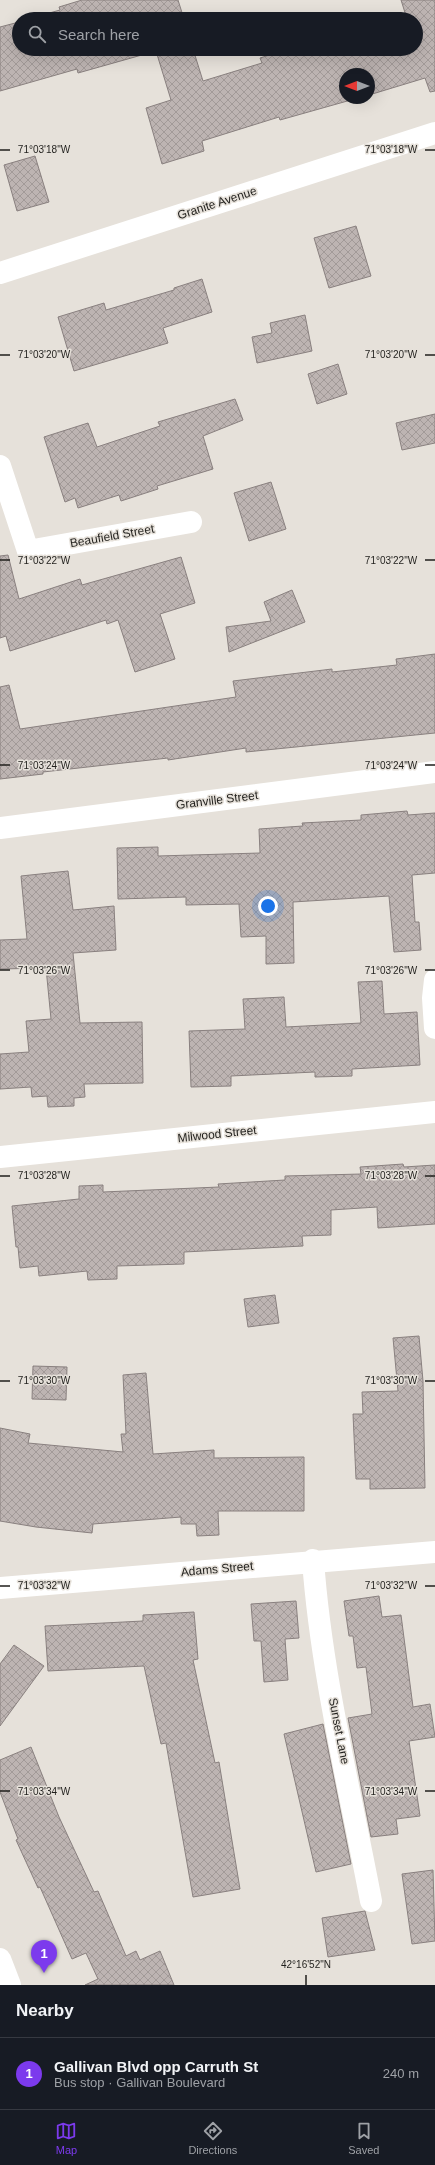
<!DOCTYPE html>
<meta charset="utf-8">
<style>
body{margin:0;font-family:Arial,sans-serif;background:#20242c;color:#f1f3f6}
.compass{position:absolute;left:339px;top:68px;width:36px;height:36px;border-radius:50%;background:#171b24;box-shadow:0 4px 16px #0002;rotate:270deg}
.you{position:absolute;left:268px;top:906px;width:14px;height:14px;margin:-10px;border:3px solid #fff;border-radius:50%;background:#1a73e8;box-shadow:0 0 0 6px #1a73e833}
.badge{display:grid;place-items:center;width:26px;height:26px;border-radius:50%;background:#7c3aed;color:#fff;font-size:13px;font-weight:700}
.pin{position:absolute;translate:-50% -33px;filter:drop-shadow(0 1px 2px #0008)}
.pin::after{content:'';position:absolute;top:21px;width:14px;height:12px;background:inherit;clip-path:polygon(0 0,100% 0,50% 100%)}
.list{margin:0;padding:0;list-style:none}
h2{display:flex;justify-content:space-between;align-items:center;height:52px;margin:0;padding:0 16px;font-size:17px}
h2 small{font-size:13px;font-weight:400;color:#9ea1a6}
.list li{display:grid;grid-template-columns:26px 1fr auto;gap:12px;align-items:center;box-sizing:border-box;height:72px;padding:0 16px;border-top:1px solid #363941}
.list b{display:block;font-size:15px;white-space:nowrap}
.list p{margin:0;font-size:13px;white-space:nowrap;color:#9ea1a6}
.list em{font-size:13px;font-style:normal;color:#9ea1a6}
.icon{flex:none;width:22px;height:22px;fill:none;stroke:currentColor;stroke-width:2;stroke-linecap:round;stroke-linejoin:round}
.map{position:relative;flex:none;width:435px;height:1985px;overflow:hidden}
.search{position:absolute;background:#171b24;box-shadow:0 4px 16px #0002;left:12px;right:12px;top:12px;height:44px;display:flex;align-items:center;gap:10px;box-sizing:border-box;padding:0 14px;border-radius:22px;color:#9ea1a6;font-size:15px}
.sheet{height:124px;background:#171b24}
nav{display:flex;justify-content:space-around;align-items:center;box-sizing:border-box;height:56px;border-top:1px solid #363941;background:#171b24;font-size:11px;color:#9ea1a6}
nav a{display:grid;justify-items:center;gap:2px}
nav .on{color:#7c3aed}
.map>svg:first-child{display:block}
.building{fill:url(#building-cross-hatch);stroke:#89807f}
.lines{fill:none;stroke-linecap:round;stroke-linejoin:round}
.minor{stroke:#fff;stroke-width:22}
.major{stroke:#fff;stroke-width:22}
.highway{stroke:#fff;stroke-width:22}
.ticks{fill:none;stroke:#201f1c;stroke-width:1.5}
.labels{text-anchor:middle;stroke-width:3;stroke-linejoin:round;paint-order:stroke}
.street-label{font-size:12px;fill:#201f1c;stroke:#e6e1da}
.ticks-label{font-size:10px;text-anchor:middle;fill:#201f1c;stroke:#e6e1da;stroke-width:3;stroke-linejoin:round;paint-order:stroke}
</style>
<div class="map">
<svg width="435" height="1985" viewBox="0 0 435 1985">
<defs>
<pattern id="building-cross-hatch" width="8" height="8" patternUnits="userSpaceOnUse"><rect width="8" height="8" fill="#bdb4b2"/><path d="M0 0l8 8M0 8l8-8" fill="none" stroke="#a29a98"/></pattern>
</defs>
<rect width="100%" height="100%" fill="#e6e1da"/>
<path class="building" d="M 82,0 L 178,0 L 184,19 L 28,19 L 60,10 L 59,7 Z
M 401,0 L 435,0 L 435,91 L 430,92 L 425,78 L 369,95 L 369,74 L 345,74 L 345,98 L 358,98 L 280,120 L 279,117 L 202,141 L 204,151 L 162,164 L 146,108 L 171,100 L 156,51 L 78,73 L 77,69 L 0,91 L 0,27 L 19,22 L 19,49 L 193,49 L 203,81 L 262,63 L 260,58 L 288,49 L 416,49 L 416,19 L 407,19 Z
M 35,156 L 49,202 L 17,211 L 4,165 Z
M 356,226 L 371,276 L 329,288 L 314,238 Z
M 202,279 L 212,312 L 163,328 L 168,343 L 74,371 L 58,317 L 104,303 L 106,310 L 174,290 L 174,288 Z
M 305,315 L 312,351 L 257,363 L 252,337 L 272,333 L 270,323 Z
M 338,364 L 347,394 L 317,404 L 308,374 Z
M 235,399 L 243,420 L 203,436 L 213,469 L 157,486 L 158,489 L 121,501 L 119,495 L 78,508 L 75,498 L 65,502 L 44,437 L 88,423 L 97,447 L 160,426 L 158,422 Z
M 435,414 L 435,443 L 402,450 L 396,423 Z
M 271,482 L 286,529 L 249,541 L 234,493 Z
M 8,555 L 19,599 L 80,579 L 82,585 L 181,557 L 195,603 L 160,614 L 175,659 L 135,672 L 118,620 L 107,624 L 106,620 L 10,651 L 6,636 L 0,638 L 0,556 Z
M 292,590 L 305,622 L 229,652 L 226,627 L 271,621 L 264,602 Z
M 435,654 L 435,733 L 246,752 L 246,748 L 168,760 L 168,758 L 43,772 L 43,774 L 0,779 L 0,687 L 9,685 L 20,729 L 236,697 L 233,681 L 332,669 L 332,672 L 397,665 L 396,659 Z
M 407,811 L 408,815 L 435,813 L 435,873 L 412,875 L 415,922 L 419,922 L 421,950 L 394,952 L 389,896 L 293,902 L 294,963 L 266,964 L 266,936 L 241,937 L 239,904 L 186,905 L 186,897 L 118,899 L 117,848 L 158,847 L 158,856 L 260,853 L 259,829 L 303,826 L 302,823 L 361,820 L 361,815 Z
M 68,871 L 73,910 L 114,906 L 116,950 L 73,953 L 80,1023 L 142,1022 L 143,1083 L 84,1084 L 85,1097 L 74,1098 L 74,1106 L 48,1107 L 47,1096 L 32,1097 L 31,1087 L 0,1089 L 0,1054 L 29,1052 L 26,1021 L 51,1019 L 46,968 L 0,969 L 0,940 L 27,939 L 21,876 Z
M 382,981 L 384,1014 L 417,1012 L 420,1065 L 352,1069 L 352,1076 L 315,1077 L 315,1072 L 231,1076 L 231,1086 L 191,1087 L 189,1031 L 245,1029 L 243,999 L 284,997 L 286,1027 L 361,1023 L 358,982 Z
M 403,1164 L 404,1167 L 435,1165 L 435,1224 L 378,1228 L 377,1207 L 331,1210 L 331,1235 L 302,1236 L 303,1246 L 184,1252 L 184,1264 L 117,1266 L 117,1279 L 88,1280 L 87,1271 L 39,1276 L 38,1266 L 20,1268 L 18,1247 L 16,1247 L 12,1206 L 79,1199 L 79,1186 L 103,1185 L 103,1192 L 219,1187 L 218,1184 L 285,1180 L 285,1176 L 361,1174 L 360,1167 Z
M 275,1295 L 279,1323 L 248,1327 L 244,1299 Z
M 419,1336 L 423,1381 L 425,1488 L 370,1489 L 370,1479 L 356,1479 L 353,1414 L 363,1414 L 362,1392 L 398,1391 L 393,1338 Z
M 33,1366 L 67,1367 L 66,1400 L 32,1399 Z
M 146,1373 L 153,1454 L 214,1450 L 214,1458 L 304,1457 L 304,1511 L 218,1511 L 219,1535 L 197,1536 L 196,1524 L 181,1524 L 181,1517 L 93,1524 L 92,1533 L 36,1527 L 0,1521 L 0,1428 L 30,1434 L 28,1443 L 123,1452 L 121,1434 L 126,1434 L 123,1375 Z
M 379,1596 L 382,1617 L 401,1615 L 413,1707 L 430,1704 L 435,1737 L 409,1741 L 420,1816 L 396,1819 L 398,1834 L 371,1837 L 348,1718 L 372,1714 L 366,1667 L 357,1668 L 353,1636 L 349,1636 L 344,1601 Z
M 296,1601 L 299,1638 L 285,1639 L 288,1680 L 264,1682 L 261,1641 L 254,1641 L 251,1604 Z
M 194,1612 L 198,1659 L 193,1660 L 215,1763 L 219,1762 L 240,1889 L 193,1897 L 166,1743 L 161,1744 L 144,1666 L 48,1671 L 45,1626 L 143,1621 L 143,1615 Z
M 14,1645 L 44,1666 L 0,1726 L 0,1664 Z
M 323,1724 L 351,1864 L 316,1872 L 284,1734 Z
M 31,1747 L 59,1817 L 94,1892 L 98,1891 L 126,1956 L 136,1951 L 140,1960 L 160,1951 L 174,1985 L 85,1985 L 98,1979 L 86,1953 L 72,1959 L 40,1887 L 38,1888 L 16,1840 L 18,1839 L 0,1792 L 0,1760 Z
M 433,1870 L 435,1941 L 412,1944 L 402,1874 Z
M 365,1911 L 375,1950 L 328,1957 L 322,1918 Z"/>
<g class="lines">
<path class="minor" d="M 0,466 L 28,551 L 191,522
M 0,828 L 435,772
M 435,980 L 433,998 L 435,1028
M 0,1157 L 435,1112
M 313,1560 C 321,1673 350,1790 371,1901"/>
<path class="major" d="M 0,1588 L 435,1552"/>
<path class="highway" d="M 0,273 L 435,133
M 0,1959 L 10,1985"/>
</g>
<path class="ticks" d="M 0,150 L 10,150M 425,150 L 435,150M 0,355 L 10,355M 425,355 L 435,355M 0,560 L 10,560M 425,560 L 435,560M 0,765 L 10,765M 425,765 L 435,765M 0,970 L 10,970M 425,970 L 435,970M 0,1176 L 10,1176M 425,1176 L 435,1176M 0,1381 L 10,1381M 425,1381 L 435,1381M 0,1586 L 10,1586M 425,1586 L 435,1586M 0,1791 L 10,1791M 425,1791 L 435,1791M 306,1975 L 306,1985"/>
<g class="labels">
<g class="street-label">
<text transform="translate(217 203) rotate(-18)" y="4">Granite Avenue</text>
<text transform="translate(112 536) rotate(-10)" y="4">Beaufield Street</text>
<text transform="translate(217 800) rotate(-7)" y="4">Granville Street</text>
<text transform="translate(217 1134) rotate(-6)" y="4">Milwood Street</text>
<text transform="translate(217 1569) rotate(-5)" y="4">Adams Street</text>
<text transform="translate(339 1731) rotate(79)" y="4">Sunset Lane</text>
</g>
</g>
<g class="ticks-label">
<text x="391" y="153">71°03'18"W</text>
<text x="44" y="153">71°03'18"W</text>
<text x="391" y="358">71°03'20"W</text>
<text x="44" y="358">71°03'20"W</text>
<text x="44" y="564">71°03'22"W</text>
<text x="391" y="564">71°03'22"W</text>
<text x="44" y="769">71°03'24"W</text>
<text x="391" y="769">71°03'24"W</text>
<text x="44" y="974">71°03'26"W</text>
<text x="391" y="974">71°03'26"W</text>
<text x="44" y="1179">71°03'28"W</text>
<text x="391" y="1179">71°03'28"W</text>
<text x="44" y="1384">71°03'30"W</text>
<text x="391" y="1384">71°03'30"W</text>
<text x="44" y="1589">71°03'32"W</text>
<text x="391" y="1589">71°03'32"W</text>
<text x="44" y="1795">71°03'34"W</text>
<text x="391" y="1795">71°03'34"W</text>
<text x="306" y="1968">42°16'52"N</text>
</g>
</svg>
<svg class="compass" viewBox="-18 -18 36 36"><path d="M0-13l5 13h-10z" fill="#e53935"/><path d="M0 13l5-13h-10z" fill="#9ea1a6"/></svg>
<div class="you"></div>
<div class="pin badge" style="left:44px;top:1973px">1</div>
<div class="search"><svg class="icon" aria-label="search" viewBox="0 0 24 24"><circle cx="10" cy="10" r="6"/><path d="M15 15l6 6"/></svg>Search here</div>
</div>
<section class="sheet">
<h2>Nearby<small></small></h2>
<ul class="list">
<li><span class="badge">1</span><div><b>Gallivan Blvd opp Carruth St</b><p>Bus stop · Gallivan Boulevard</p></div><em>240 m</em></li>
</ul>
</section>
<nav>
<a class="on"><svg class="icon" aria-label="map" viewBox="0 0 24 24"><path d="M3 6l6-2 6 2 6-2v14l-6 2-6-2-6 2zM9 4v14M15 6v14"/></svg>Map</a>
<a><svg class="icon" aria-label="directions" viewBox="0 0 24 24"><path d="M12 3l9 9-9 9-9-9zM9 14v-3h6M13 9l2 2-2 2"/></svg>Directions</a>
<a><svg class="icon" aria-label="saved" viewBox="0 0 24 24"><path d="M7 4h10v16l-5-4-5 4z"/></svg>Saved</a>
</nav>
